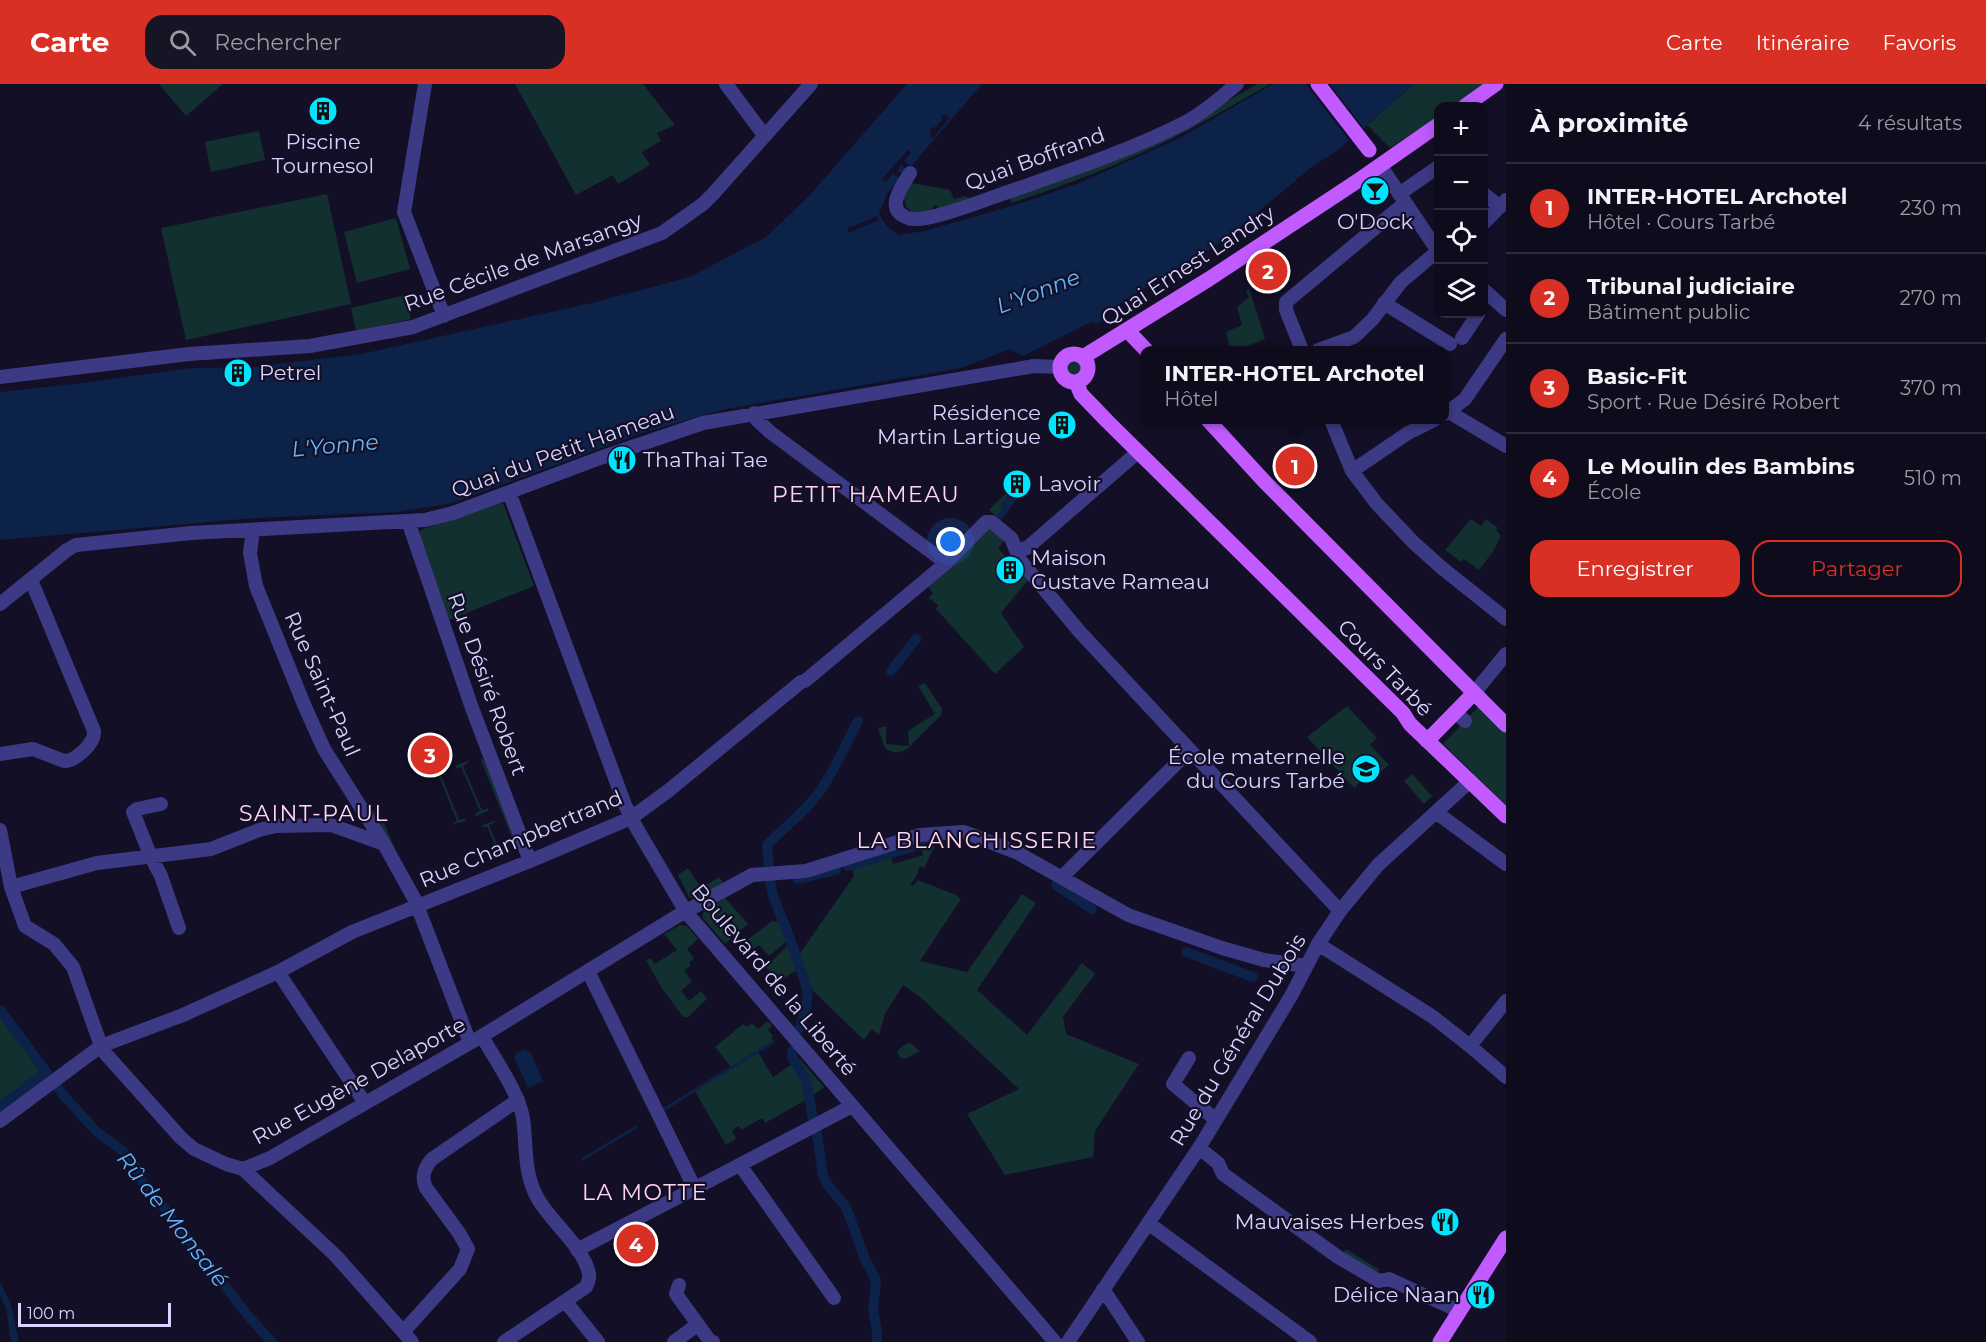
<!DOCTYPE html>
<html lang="fr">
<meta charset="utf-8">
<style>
body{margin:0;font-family:Montserrat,sans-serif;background:#171425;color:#f1f3f6}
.controls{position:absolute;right:18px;top:18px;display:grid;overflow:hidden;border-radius:12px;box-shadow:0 3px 15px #0003}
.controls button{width:54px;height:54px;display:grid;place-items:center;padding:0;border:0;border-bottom:2px solid #2e2b3b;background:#0e0b1c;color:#f1f3f6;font:30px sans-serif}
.scale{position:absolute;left:18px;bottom:15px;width:153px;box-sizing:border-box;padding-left:6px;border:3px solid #d9d4ff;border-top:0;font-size:16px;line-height:21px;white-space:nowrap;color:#d9d4ff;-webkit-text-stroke:4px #130f26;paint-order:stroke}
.you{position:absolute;left:951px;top:458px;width:21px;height:21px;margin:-15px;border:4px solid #fff;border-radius:50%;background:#1a73e8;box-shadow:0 0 0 9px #1a73e833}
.badge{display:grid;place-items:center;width:39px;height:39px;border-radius:50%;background:#d93025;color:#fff;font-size:20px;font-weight:700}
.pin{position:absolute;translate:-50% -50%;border:3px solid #fff;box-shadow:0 2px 6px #0006}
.popup{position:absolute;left:1140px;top:262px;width:309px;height:78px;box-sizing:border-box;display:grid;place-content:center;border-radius:12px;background:#0e0b1c;filter:drop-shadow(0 2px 4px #0005);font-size:20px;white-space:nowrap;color:#9b9ba3}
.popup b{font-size:22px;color:#f1f3f6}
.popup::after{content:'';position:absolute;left:50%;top:100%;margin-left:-12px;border:12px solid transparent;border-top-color:#0e0b1c}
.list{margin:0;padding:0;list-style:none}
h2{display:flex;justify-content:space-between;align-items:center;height:78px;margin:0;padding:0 24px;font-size:26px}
h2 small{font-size:20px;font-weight:400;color:#9b9ba3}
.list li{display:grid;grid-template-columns:39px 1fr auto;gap:18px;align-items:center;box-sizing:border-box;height:90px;padding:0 24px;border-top:2px solid #2e2b3b}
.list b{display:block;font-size:22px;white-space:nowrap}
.list p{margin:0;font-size:20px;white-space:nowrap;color:#9b9ba3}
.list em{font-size:20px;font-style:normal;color:#9b9ba3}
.actions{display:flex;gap:12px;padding:18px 24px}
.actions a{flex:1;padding:14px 0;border:2px solid #d93025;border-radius:18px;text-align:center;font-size:21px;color:#d93025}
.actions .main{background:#d93025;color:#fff}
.icon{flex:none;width:33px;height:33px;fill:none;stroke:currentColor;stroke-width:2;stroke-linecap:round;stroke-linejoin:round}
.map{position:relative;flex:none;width:1506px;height:1258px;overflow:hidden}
header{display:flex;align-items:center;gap:36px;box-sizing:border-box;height:84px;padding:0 30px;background:#d93025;color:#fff}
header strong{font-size:28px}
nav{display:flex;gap:33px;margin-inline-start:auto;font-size:21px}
.search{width:420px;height:54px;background:#171425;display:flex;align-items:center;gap:15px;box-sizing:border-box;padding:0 21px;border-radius:18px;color:#9b9ba3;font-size:22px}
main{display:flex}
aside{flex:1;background:#0e0b1c}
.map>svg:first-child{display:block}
.green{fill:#12302f;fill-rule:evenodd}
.water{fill:#0c2248}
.pier{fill:#130f26}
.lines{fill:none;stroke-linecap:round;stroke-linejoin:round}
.stream{stroke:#0c2248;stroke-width:3}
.canal{stroke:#0c2248;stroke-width:10}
.minor{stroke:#3d3a85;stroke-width:14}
.major{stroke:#c25bff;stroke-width:15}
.labels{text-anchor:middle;stroke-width:4.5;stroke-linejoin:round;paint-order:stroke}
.poi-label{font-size:21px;fill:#d9d4ff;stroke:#130f26;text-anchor:start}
.street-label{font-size:21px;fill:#d9d4ff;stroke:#130f26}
.water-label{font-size:22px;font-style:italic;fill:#62b6ff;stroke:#130f26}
.neighbourhood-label{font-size:22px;letter-spacing:1.5px;fill:#ffd6f0;stroke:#130f26}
</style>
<header>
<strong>Carte</strong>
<div class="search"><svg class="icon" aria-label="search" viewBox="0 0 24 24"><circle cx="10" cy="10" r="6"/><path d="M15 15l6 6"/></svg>Rechercher</div>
<nav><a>Carte</a><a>Itinéraire</a><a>Favoris</a></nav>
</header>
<main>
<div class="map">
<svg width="1506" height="1258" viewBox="0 0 1506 1258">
<rect width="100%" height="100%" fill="#130f26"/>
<path class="green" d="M 159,0 L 223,0 L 186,32 Z
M 515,0 L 643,0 L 675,41 L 657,49 L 661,57 L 642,68 L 650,81 L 618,100 L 613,91 L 576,111 Z
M 1257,0 L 1270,0 C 1238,18 1206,37 1173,54 C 1121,80 1067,101 1011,119 L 1010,114 L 1183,43 Z
M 1414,0 L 1485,0 L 1453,22 L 1438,22 L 1438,33 L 1390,64 L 1367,41 Z
M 259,47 L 265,76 L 211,88 L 205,58 Z
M 911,99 L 950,106 L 954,115 L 966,112 L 970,115 L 939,126 L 936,121 L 932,124 L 933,128 L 915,130 L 907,124 L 903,113 Z
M 327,110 L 351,220 L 186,256 L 161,144 Z
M 396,134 L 410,185 L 357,199 L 344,148 Z
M 1249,204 L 1265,255 L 1237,266 L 1213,266 L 1229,261 L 1226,248 L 1242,241 L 1237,223 L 1249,213 L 1246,208 Z
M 405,211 L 411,235 L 356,247 L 351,224 Z
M1067 284a7 7 0 1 1 14 0a7 7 0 1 1-14 0Z
M 1010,405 L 1013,407 L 1001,420 L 1004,423 L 997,433 L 989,426 Z
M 498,417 L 503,419 L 534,502 L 449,536 L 418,451 L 421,446 Z
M 1471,435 L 1481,442 L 1486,435 L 1498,444 L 1496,446 L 1501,452 L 1494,466 L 1479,486 L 1464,475 L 1461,478 L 1445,466 Z
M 986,444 L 993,445 L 1005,455 L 998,465 L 1007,473 L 997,484 L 1008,495 L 1010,494 L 1014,498 L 1023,489 L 1029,495 L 1001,529 L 1024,563 L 995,590 L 936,525 L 938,521 L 929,514 L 933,509 L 928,503 L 949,485 Z
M 925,599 L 942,625 L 941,631 L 907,665 C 899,670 893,669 885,664 L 878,644 L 886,642 L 886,660 L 909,662 L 908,647 L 935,630 L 918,602 Z
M 1480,621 L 1506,646 L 1506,721 L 1443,660 Z
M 1347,622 L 1377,654 L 1370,661 L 1389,681 L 1374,693 L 1369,689 L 1354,704 L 1307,653 Z
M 483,674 L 519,762 L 516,764 L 481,676 Z
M 468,677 L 470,678 L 463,682 L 482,726 L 489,724 L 488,727 L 476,732 L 475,730 L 480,727 L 461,683 L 455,685 L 457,681 Z
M 445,687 L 447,688 L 441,691 L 459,736 L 466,734 L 465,737 L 451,741 L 457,737 L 439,692 L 432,695 L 434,691 Z
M 1412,690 L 1432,712 L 1424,720 L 1404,697 Z
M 379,726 L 395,765 L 371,728 Z
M 493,737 L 496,738 L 489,741 L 500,768 L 508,765 L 506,768 L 494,773 L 492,772 L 498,769 L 487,742 L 481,744 L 483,741 Z
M 931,754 L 939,754 L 924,784 L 920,782 L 916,793 L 910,800 L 913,802 L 918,796 L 956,811 L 961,815 L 920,877 L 967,888 L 1022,810 L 1036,819 L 977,906 L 1027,951 L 1082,879 L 1095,890 L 1063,933 L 1066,950 L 1139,980 L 1095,1047 L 1093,1073 L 1005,1091 L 967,1030 L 1019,1005 L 920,913 L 903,901 L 885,930 L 879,951 L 872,945 L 864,956 L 808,902 L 798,872 L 854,792 L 852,785 L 891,773 L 893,780 L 923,771 L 921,763 L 928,761 Z
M 688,784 L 699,801 L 708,800 L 719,793 L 724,799 L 694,815 L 689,813 L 678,791 Z
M 725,814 L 748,840 L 725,860 L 702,833 L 704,827 ZM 725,828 L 733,838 L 725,846 L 716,836 Z
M 779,836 L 788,856 L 769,872 L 759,861 L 753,865 L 747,856 L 772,837 L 775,838 Z
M 680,841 L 687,842 L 698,855 L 687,865 L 694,874 L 689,879 L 691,881 L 684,887 L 692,897 L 681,907 L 689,917 L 701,907 L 707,915 L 688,933 L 683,933 L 661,903 L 646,876 L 650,874 L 655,880 L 677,866 L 664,850 Z
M 789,860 L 798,885 L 779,898 L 766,883 Z
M 0,931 L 46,993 L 0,1028 Z
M 768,937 L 772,942 L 768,946 L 773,952 L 771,954 L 774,957 L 758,968 L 773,993 L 800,975 L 824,1003 L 811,1013 L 765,1039 L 762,1034 L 741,1046 L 739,1042 L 732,1046 L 736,1055 L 726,1061 L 695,1007 L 732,984 L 715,963 L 743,940 L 747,943 L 752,939 L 758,945 Z
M 910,959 L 920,967 L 905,975 L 900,973 L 897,969 C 900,963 903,961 910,959 Z
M 636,1156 L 644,1170 L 630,1179 L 623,1167 L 630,1163 L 629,1161 Z
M 1346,1165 L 1380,1186 L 1377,1188 L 1342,1171 Z"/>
<path class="water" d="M 907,0 L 982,0 L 887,110 L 879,130 L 886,141 L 899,151 L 924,147 L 1015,121 L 1077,100 L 1180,54 L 1273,0 L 1414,0 L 1350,56 L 1331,71 L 1314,81 L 1226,155 L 1103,230 L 1103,237 L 1097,240 L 1091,238 L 1023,272 L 1010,265 L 961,284 L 726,325 L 645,348 L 452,419 L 398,428 L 256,434 L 0,456 L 0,308 L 82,299 L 191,284 L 253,283 L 361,270 L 592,219 L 690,193 L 766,153 L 809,112 Z
M 1024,396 L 1028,399 L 1001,437 L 997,433 L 1003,423 L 1000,421 Z
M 525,965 L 531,969 L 543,997 L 528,1004 L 514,973 L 517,969 Z
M 0,1198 L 10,1218 L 19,1258 L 11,1258 L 6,1224 L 0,1212 Z"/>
<path class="pier" d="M 1306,0 L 1330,0 L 1365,46 L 1351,59 Z
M 944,30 L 949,34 L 933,54 L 930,52 L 931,44 L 936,43 L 943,35 L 941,33 Z
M 908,66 L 911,69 L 904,77 L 912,84 L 909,87 L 901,81 L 897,86 L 904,92 L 901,96 L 893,89 L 886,98 L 882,95 Z
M 877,132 L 879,136 L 849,149 L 847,145 Z"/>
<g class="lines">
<path class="stream" d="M 663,1026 L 773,958
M 583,1075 L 636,1043"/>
<path class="canal" d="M 891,587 L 916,555
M 848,782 L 930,758
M 769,784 L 767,761 C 783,744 803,730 817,711 C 834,689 845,661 858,637
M 798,795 L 836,786
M 770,797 L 773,812 L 789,852 L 807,904 C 809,917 804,933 799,945
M 1056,801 L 1092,825
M 1186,868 L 1253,893
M 0,926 L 65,1013 L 96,1047 L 124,1068 L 136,1084 L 145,1102 L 162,1121 L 177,1142 L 251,1235 L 272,1258
M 792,967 L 792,973 L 806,996
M 807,1002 L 813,1035
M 0,1022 L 46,989
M 817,1050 L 823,1091 L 826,1099 L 846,1123 L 865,1175 L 876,1196 L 873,1226 L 877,1246 L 877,1258"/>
<path class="minor" d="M 425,0 L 404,128 L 444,232
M 726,0 L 764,51
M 1380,81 L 1438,167
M 910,89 C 901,104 884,125 908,134 C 924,141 989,114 1008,108 C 1068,87 1129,67 1186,38 C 1205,28 1221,13 1237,0
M 1399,110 L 1438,83
M 1484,110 L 1500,123
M 1484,139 L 1506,116
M 1484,206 L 1506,226
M 1384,219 L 1450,260
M 1462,254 L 1478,230
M 1302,266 L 1286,226 L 1286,218 L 1405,119
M 1318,266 L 1354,253 L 1372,236 L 1401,198 L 1438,167
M 0,293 L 189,270 L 310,262 L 413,243 L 662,149 L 703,120 L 713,110 L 811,0
M 1449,328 L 1506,362
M 754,329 L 757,336 L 770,348 L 946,479
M 1445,330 L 1465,315 L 1506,255
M 1331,336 L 1352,387 L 1377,420 L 1414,459 L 1442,484 L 1506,535
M 1352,387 L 1408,349 L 1434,336
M 509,408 L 625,721 L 636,743 L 686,828 L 1055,1258
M 408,437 L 472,624 L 530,777
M 253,446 L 250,469 L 256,502 L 305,623 L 324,665 L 384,760 L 415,816 L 470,959
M 1016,466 L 1020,476 L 1079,547 L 1340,827
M 0,520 L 67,466 L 76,461 L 191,449 L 425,436 L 453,429 L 600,374 L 703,339 L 1034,282 L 1059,283
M 1474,609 L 1506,570
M 1455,628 L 1465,637
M 0,670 L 33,665 L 64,677 C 76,677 95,659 94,647 L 31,496
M 161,720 L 137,725 L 133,728 L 151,773 L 161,792 L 179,844
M 1437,729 L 1506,780
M 0,746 L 11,803 L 25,842 L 54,860 L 73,883 L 101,962 L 105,969 L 181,1054 L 194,1065 L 226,1080 L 243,1085 L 270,1074 L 482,952 L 679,831 L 752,791 L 806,787 L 920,751 L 963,748 L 972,751 L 1018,769 L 1128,831 L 1222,864 L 1264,876 L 1306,882
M 1062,793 L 1190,666
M 11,803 L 97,779 L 211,765 L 259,746 L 276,742 L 331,741 L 384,760
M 1318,860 L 1433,933 L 1470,962 L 1506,993
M 588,887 L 695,1105
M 278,888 L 365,1019
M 482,952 C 495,976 518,1007 523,1034 C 527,1062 523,1089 538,1115 C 551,1138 584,1163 589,1190 C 590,1195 588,1199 586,1203 L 565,1217 L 598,1258
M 1470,962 L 1506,917
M 1189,974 L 1173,1000 L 1216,1036
M 0,1037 L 101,962 L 183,931 L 278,888 L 352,848 L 530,777 L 631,734 L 668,707 L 801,598 L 805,597 L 946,479 L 986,438 L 992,438 L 1011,454 L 1016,466 L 1027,464 L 1138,368
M 1199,1064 L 1218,1079 L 1223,1090 L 1338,1173 L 1379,1197 L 1389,1195 L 1459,1227
M 740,1081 L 834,1214
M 243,1085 L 336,1172 L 412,1258
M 1148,1139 L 1310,1258
M 577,1166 L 852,1022
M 679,1201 L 676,1210 L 710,1257 L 713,1258
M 1103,1205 L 1138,1258
M 403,1248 L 460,1185 L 468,1165 L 459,1149 L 426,1104 C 421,1093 424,1084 432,1075 L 518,1016
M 504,1258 L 565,1217
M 674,1258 L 697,1241
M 1068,1258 L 1199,1064 L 1291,912 L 1318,860 L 1340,827 L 1378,781 L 1470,697"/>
<path class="major" d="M 1318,0 L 1369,66
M 1465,22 L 1496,0
M 1127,246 L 1146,266
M1060 284a14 14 0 1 1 28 0a14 14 0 1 1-28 0Z
M 1083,273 L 1209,195 L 1362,94 L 1438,41
M 1076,298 L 1081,310 L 1107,337 L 1403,629 L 1410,640 L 1506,732
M 1208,336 L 1263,396 L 1506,641
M 1427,657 L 1474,609
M 1440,1258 L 1506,1154"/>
</g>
<defs>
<g id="building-disc" transform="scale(1.5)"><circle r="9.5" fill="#00e5ff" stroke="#130f26"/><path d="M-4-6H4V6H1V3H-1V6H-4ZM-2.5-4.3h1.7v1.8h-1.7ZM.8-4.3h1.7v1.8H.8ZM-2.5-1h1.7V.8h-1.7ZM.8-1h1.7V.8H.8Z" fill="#111"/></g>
<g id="bar-disc" transform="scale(1.5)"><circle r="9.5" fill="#00e5ff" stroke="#130f26"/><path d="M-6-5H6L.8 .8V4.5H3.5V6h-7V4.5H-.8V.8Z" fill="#111"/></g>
<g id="restaurant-disc" transform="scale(1.5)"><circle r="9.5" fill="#00e5ff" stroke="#130f26"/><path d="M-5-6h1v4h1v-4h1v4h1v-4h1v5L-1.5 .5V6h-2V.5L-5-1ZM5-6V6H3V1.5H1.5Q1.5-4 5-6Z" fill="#111"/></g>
<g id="school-disc" transform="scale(1.5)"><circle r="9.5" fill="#00e5ff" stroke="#130f26"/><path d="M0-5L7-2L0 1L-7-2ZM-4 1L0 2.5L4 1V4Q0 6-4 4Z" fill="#111"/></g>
</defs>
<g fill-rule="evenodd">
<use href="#building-disc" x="323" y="27"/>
<use href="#bar-disc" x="1375" y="107"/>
<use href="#building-disc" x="238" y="289"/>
<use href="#building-disc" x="1062" y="341"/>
<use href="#restaurant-disc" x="622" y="376"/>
<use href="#building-disc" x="1017" y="400"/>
<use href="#building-disc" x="1010" y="486"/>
<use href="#school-disc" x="1366" y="685"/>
<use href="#restaurant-disc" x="1445" y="1138"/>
<use href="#restaurant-disc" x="1481" y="1211"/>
</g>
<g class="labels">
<g class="poi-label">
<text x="323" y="65" text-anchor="middle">Piscine<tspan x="323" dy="24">Tournesol</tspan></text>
<text x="1375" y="145" text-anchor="middle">O'Dock</text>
<text x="259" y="296">Petrel</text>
<text x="1041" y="336" text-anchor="end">Résidence<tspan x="1041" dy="24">Martin Lartigue</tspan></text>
<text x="643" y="383">ThaThai Tae</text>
<text x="1038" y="407">Lavoir</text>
<text x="1031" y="481">Maison<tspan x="1031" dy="24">Gustave Rameau</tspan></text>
<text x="1345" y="680" text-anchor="end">École maternelle<tspan x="1345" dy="24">du Cours Tarbé</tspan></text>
<text x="1424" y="1145" text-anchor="end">Mauvaises Herbes</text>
<text x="1460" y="1218" text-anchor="end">Délice Naan</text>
</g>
<g class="street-label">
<text transform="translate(1035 75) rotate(-20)" y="7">Quai Boffrand</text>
<text transform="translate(523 178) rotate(-20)" y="7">Rue Cécile de Marsangy</text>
<text transform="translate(1188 182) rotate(-33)" y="7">Quai Ernest Landry</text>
<text transform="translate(563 367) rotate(-20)" y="7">Quai du Petit Hameau</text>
<text transform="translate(1385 584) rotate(46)" y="7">Cours Tarbé</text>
<text transform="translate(322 600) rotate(66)" y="7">Rue Saint-Paul</text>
<text transform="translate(487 600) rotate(70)" y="7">Rue Désiré Robert</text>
<text transform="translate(521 755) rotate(-23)" y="7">Rue Champbertrand</text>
<text transform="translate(774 896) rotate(50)" y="7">Boulevard de la Liberté</text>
<text transform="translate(1238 956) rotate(-59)" y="7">Rue du Général Dubois</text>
<text transform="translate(359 997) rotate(-29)" y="7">Rue Eugène Delaporte</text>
</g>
<g class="water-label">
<text transform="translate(1038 207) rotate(-21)" y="8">L'Yonne</text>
<text transform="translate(335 361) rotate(-5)" y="8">L'Yonne</text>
<text transform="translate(173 1135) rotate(52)" y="8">Rû de Monsalé</text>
</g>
<g class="neighbourhood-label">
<text x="866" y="418">PETIT HAMEAU</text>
<text x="314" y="737">SAINT-PAUL</text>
<text x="977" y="764">LA BLANCHISSERIE</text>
<text x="645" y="1116">LA MOTTE</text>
</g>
</g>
</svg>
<div class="controls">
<button>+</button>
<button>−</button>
<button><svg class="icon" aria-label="locate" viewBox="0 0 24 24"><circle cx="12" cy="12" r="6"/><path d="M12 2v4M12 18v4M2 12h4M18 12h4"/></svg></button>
<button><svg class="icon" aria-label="layers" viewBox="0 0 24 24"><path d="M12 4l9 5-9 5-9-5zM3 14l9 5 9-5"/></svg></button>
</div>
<div class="scale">100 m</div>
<div class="you"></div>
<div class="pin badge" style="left:1295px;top:382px">1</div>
<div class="popup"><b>INTER-HOTEL Archotel</b>Hôtel</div>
<div class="pin badge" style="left:1268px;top:187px">2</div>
<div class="pin badge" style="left:430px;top:671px">3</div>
<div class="pin badge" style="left:636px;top:1160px">4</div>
</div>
<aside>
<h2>À proximité<small>4 résultats</small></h2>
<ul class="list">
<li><span class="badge">1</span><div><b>INTER-HOTEL Archotel</b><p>Hôtel · Cours Tarbé</p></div><em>230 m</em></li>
<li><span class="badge">2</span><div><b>Tribunal judiciaire</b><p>Bâtiment public</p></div><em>270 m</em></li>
<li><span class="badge">3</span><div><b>Basic-Fit</b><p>Sport · Rue Désiré Robert</p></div><em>370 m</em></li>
<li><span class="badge">4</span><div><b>Le Moulin des Bambins</b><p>École</p></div><em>510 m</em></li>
</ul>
<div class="actions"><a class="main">Enregistrer</a><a>Partager</a></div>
</aside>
</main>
